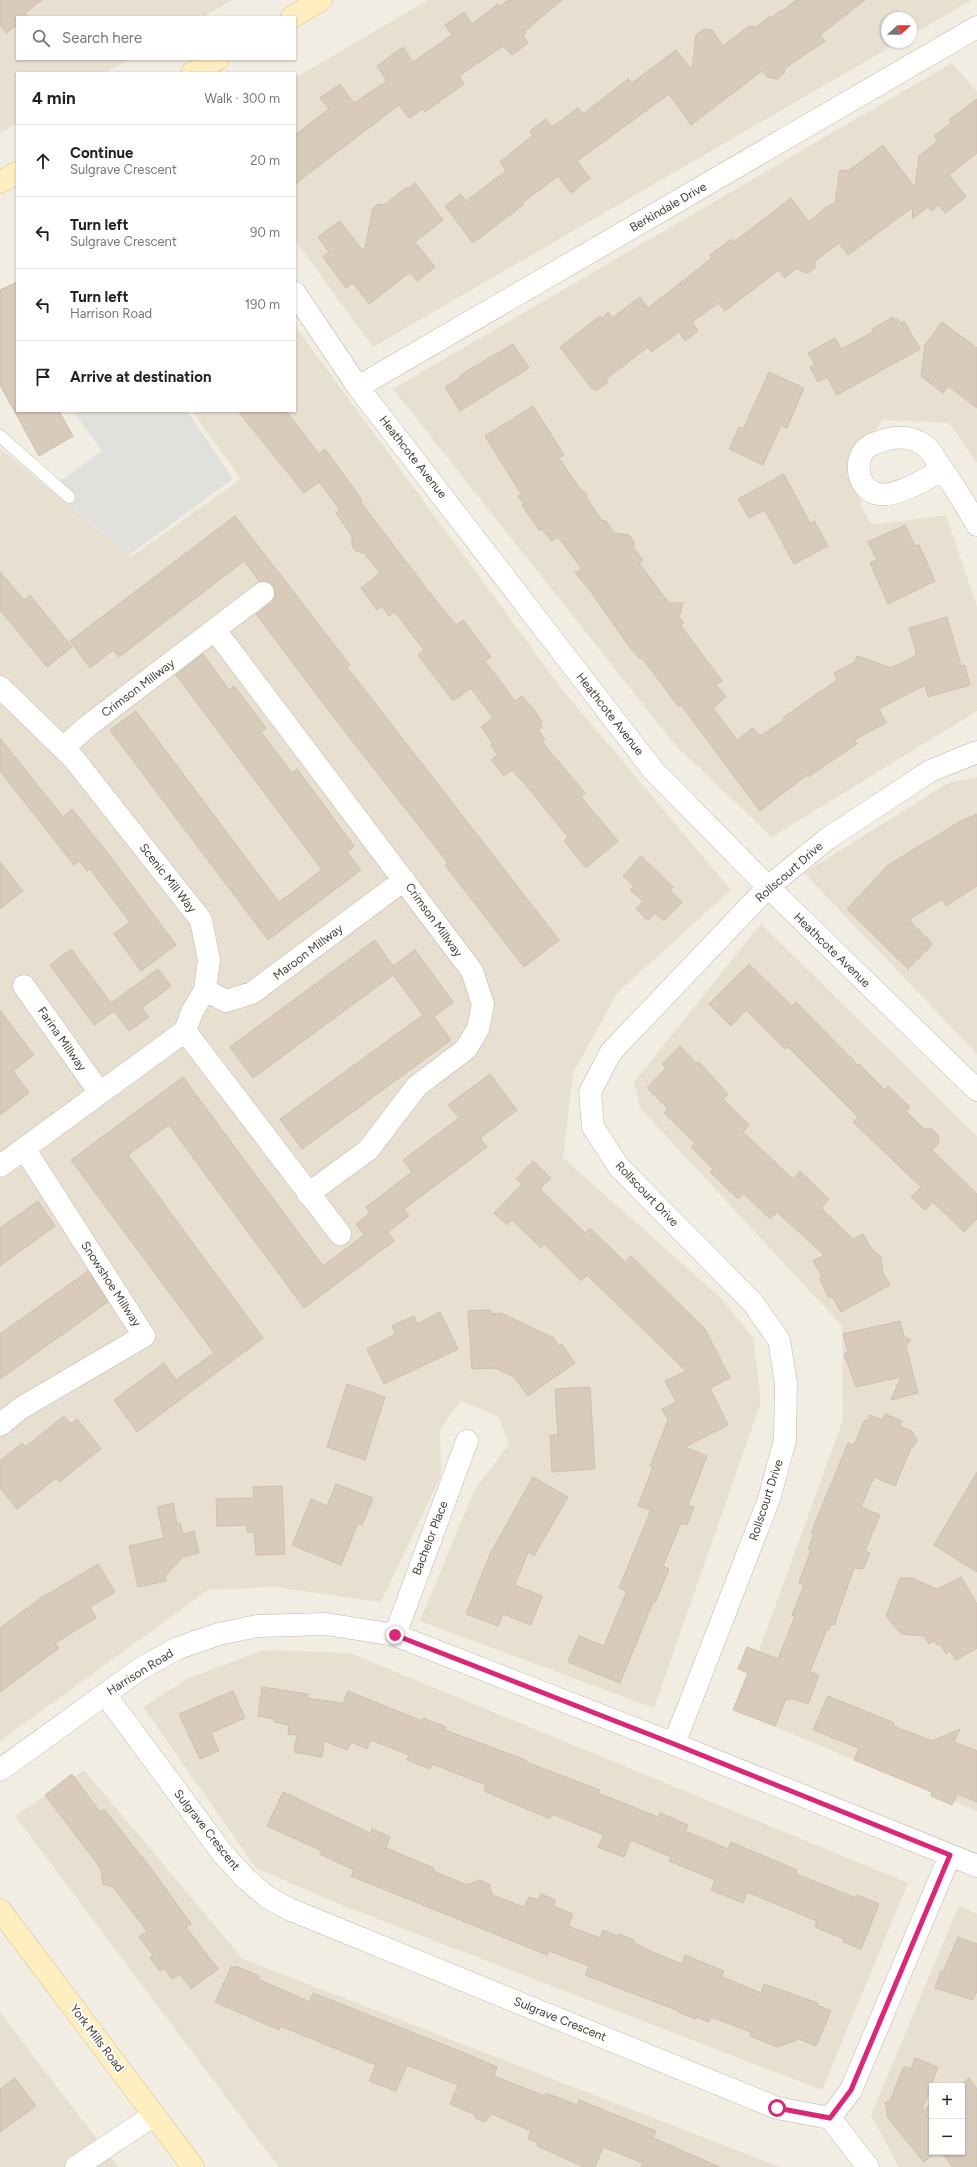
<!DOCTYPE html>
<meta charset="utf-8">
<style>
body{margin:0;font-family:Figtree,sans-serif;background:#f6f6f6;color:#222}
.controls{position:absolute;right:12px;bottom:12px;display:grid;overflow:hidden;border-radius:0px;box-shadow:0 1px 3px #0004}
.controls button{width:36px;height:36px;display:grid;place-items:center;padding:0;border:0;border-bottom:1px solid #e0e0e0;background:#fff;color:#222;font:20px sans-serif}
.compass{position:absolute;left:881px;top:12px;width:36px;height:36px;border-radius:50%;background:#fff;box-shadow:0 1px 3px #0004;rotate:69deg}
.stop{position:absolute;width:12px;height:12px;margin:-9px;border:3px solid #db2777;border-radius:50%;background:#fff}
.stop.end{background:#db2777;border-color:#fff;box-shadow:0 1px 4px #0008}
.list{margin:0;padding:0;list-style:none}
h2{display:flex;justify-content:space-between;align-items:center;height:52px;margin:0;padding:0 16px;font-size:17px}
h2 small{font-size:13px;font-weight:400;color:#767676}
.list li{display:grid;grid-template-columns:26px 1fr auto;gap:12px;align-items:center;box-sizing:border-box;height:72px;padding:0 16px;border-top:1px solid #e0e0e0}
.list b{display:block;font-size:15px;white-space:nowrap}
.list p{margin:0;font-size:13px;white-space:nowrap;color:#767676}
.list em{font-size:13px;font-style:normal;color:#767676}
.icon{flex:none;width:22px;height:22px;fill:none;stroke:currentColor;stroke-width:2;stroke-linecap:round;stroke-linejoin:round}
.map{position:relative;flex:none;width:977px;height:2167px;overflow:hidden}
.search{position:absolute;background:#fff;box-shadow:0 1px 3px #0004;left:16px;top:16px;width:280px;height:44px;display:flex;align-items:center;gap:10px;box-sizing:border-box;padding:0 14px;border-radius:0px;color:#767676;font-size:15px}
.panel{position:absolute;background:#fff;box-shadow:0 1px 3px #0004;left:16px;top:72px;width:280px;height:340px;border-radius:0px}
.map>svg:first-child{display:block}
.residential{fill:#e7dfd0;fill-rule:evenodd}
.parking{fill:#e2e0dc}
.building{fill:#d8cbbb;stroke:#d0c0ab}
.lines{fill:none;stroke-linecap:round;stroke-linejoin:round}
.service-casing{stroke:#c1b8a8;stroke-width:13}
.minor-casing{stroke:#c1b8a8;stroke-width:23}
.secondary-casing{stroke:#d9c391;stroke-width:23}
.service{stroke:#fff;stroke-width:12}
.minor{stroke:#fff;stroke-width:22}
.secondary{stroke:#ffeec0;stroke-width:22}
.route{stroke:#db2777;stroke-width:5}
.labels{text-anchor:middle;stroke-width:4;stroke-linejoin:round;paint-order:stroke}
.street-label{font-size:12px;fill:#443d33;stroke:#fff}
</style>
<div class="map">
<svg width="977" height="2167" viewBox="0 0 977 2167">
<rect width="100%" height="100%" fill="#f2ede3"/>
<path class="residential" d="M 0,0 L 232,0 L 203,17 L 17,17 L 17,59 L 129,59 L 105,73 L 17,73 L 17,124 L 0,133 Z
M 428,0 L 972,0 L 911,35 L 911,18 L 887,18 L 887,42 L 899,42 L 373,347 L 295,240 L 295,78 Z
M 952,63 L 977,92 L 977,463 L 949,423 L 883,420 L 852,459 L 862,508 L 872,525 L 946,515 L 977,607 L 977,711 L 772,837 L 676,746 L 393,389 Z
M 295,326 L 561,688 L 731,890 L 618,992 L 573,1073 L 563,1158 L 720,1297 L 753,1338 L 761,1402 L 654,1708 L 420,1621 L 474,1491 L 509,1444 L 498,1416 L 461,1401 L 440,1429 L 441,1476 L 381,1602 L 274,1587 L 208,1590 L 0,1741 L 0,448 L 131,557 L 241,479 L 192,411 L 295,411 Z
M 977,777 L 977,1054 L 804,873 L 948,783 Z
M 761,924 L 977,1136 L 977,1811 L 737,1711 L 843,1420 L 842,1326 L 640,1108 L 634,1082 Z
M 263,1650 L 350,1653 L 908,1883 L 822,2090 L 339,1904 L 256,1868 L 143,1707 L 187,1679 Z
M 84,1770 L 243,1959 L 780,2167 L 279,2167 L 15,1816 Z
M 959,1905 L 977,1914 L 977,2167 L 899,2167 L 871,2115 ZM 932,2086 L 962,2086 L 962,2152 L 932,2152 Z
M 0,2012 L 118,2167 L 0,2167 Z"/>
<path class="parking" d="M 73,411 L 187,411 L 233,479 L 129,555 L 50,488 L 102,451 Z"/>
<path class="building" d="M 0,0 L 42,0 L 25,13 L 27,16 L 26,17 L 17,17 L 17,25 L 6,33 L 0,25 Z
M 508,0 L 562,0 L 525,31 L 526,33 L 523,36 L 528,43 L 512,55 L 503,46 L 459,76 L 464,84 L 425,112 L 423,109 L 409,118 L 399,105 L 295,184 L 295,135 L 329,109 L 320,98 L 340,84 L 354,103 L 387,81 L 377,66 L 403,47 L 413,62 L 452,35 L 445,25 L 464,12 L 472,24 L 498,4 L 500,6 Z
M 796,0 L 865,0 L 820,35 L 825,41 L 785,68 L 784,73 L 777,79 L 767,77 L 762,71 L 691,125 L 669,94 L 577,161 L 590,178 L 571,193 L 558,176 L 522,203 L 523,205 L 473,243 L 445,206 L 461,194 L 466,201 L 506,171 L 500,162 L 533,135 L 530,131 L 546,119 L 552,127 L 578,108 L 583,114 L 628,79 L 632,83 L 676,50 L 692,70 L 696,35 L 704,29 L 712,30 L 723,46 L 749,26 L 756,27 L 770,16 L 771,18 L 781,10 L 782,11 Z
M 977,99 L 977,153 L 949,175 L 966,197 L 945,213 L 939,205 L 931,211 L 928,207 L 912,219 L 913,207 L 848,255 L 839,243 L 815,261 L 815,268 L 808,273 L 800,271 L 797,268 L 785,278 L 779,270 L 725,311 L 718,303 L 692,322 L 698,331 L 685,341 L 679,332 L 651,352 L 648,347 L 606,379 L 608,382 L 596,391 L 594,388 L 592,389 L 560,347 L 600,316 L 602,318 L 608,312 L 612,318 L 640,297 L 648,308 L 712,258 L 710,255 L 731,239 L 734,242 L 791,198 L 809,222 L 826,207 L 835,203 L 840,170 L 848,171 L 883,145 L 915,188 L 919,156 L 938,141 L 934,136 L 951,123 L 949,120 Z
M 415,183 L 443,220 L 415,242 L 435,267 L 417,281 L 410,272 L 369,304 L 353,283 L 346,288 L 323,257 L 329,252 L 318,237 L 340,221 L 364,252 L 373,208 L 378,204 L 384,205 L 407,187 L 408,189 Z
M 17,282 L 17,411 L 59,411 L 73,436 L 39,456 L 0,385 L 0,290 Z
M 893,317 L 895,321 L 898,319 L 900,323 L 904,321 L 920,349 L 837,395 L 827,377 L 818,382 L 810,367 L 815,365 L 808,353 L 835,338 L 841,349 L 873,332 L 872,329 Z
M 942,322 L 977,348 L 977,408 L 948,386 L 943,393 L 921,376 L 925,345 Z
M 513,344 L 529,368 L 460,411 L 445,387 L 461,377 L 460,375 Z
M 769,372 L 804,388 L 787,428 L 781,425 L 763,465 L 729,449 L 739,427 L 743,429 Z
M 533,406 L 564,455 L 559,458 L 580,489 L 587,494 L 586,497 L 603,522 L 605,520 L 614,533 L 629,535 L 634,542 L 634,548 L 643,560 L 639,563 L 669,603 L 683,603 L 679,617 L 684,623 L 681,626 L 722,681 L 716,684 L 726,697 L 713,708 L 737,740 L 753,728 L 760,736 L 783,721 L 784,717 L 837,680 L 834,673 L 855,662 L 857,656 L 891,668 L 917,655 L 909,628 L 947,617 L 961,666 L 965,665 L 970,685 L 928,697 L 925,685 L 879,709 L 886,723 L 854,740 L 857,744 L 808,777 L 807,775 L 760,811 L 681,705 L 679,707 L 642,658 L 640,659 L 628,645 L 589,589 L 575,573 L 582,569 L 558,537 L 551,541 L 542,529 L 539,530 L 522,505 L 524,504 L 518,496 L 521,494 L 485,436 Z
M 238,411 L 286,411 L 319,454 L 325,449 L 362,500 L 360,501 L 433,597 L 456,625 L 463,620 L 491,657 L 485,661 L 515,701 L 522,696 L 535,711 L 542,722 L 540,723 L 542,727 L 538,730 L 545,739 L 542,742 L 585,793 L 581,797 L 618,841 L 586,868 L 564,841 L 568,837 L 524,783 L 512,770 L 504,776 L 491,760 L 498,755 L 491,746 L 493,744 L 481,727 L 493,718 L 471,688 L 453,701 L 418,655 L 424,650 L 395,612 L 389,616 L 382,606 L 377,610 L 361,588 L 380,573 L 364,553 L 356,551 L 352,546 L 352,536 L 336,513 L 340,510 L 319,482 L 304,493 Z
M 784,474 L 810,523 L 814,521 L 828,546 L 794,564 L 765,510 L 749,518 L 738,499 Z
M 235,516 L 350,665 L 347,667 L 559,940 L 524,967 L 445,865 L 448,863 L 328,710 L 256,614 L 271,603 L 275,597 L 275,591 L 268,582 L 259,581 L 244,561 L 119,657 L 113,650 L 90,668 L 70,641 Z
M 905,525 L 915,546 L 919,545 L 935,581 L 888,604 L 870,563 L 877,560 L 868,542 Z
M 0,572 L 24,600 L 30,595 L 72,647 L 47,667 L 0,610 Z
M 203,654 L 229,690 L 234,686 L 266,728 L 261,732 L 292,773 L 297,769 L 354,846 L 347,852 L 361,870 L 268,940 L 110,730 L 136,711 L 279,902 L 322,870 L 176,675 Z
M 0,738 L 63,817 L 72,809 L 110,856 L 176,945 L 141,971 L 114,934 L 130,922 L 90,869 L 87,871 L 79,861 L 74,865 L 0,771 Z
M 977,814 L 977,886 L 946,906 L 942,899 L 909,920 L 933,944 L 908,969 L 847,909 L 888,865 L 961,821 Z
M 641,856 L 673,887 L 670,890 L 682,902 L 664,921 L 655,913 L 648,921 L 636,909 L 643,901 L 630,890 L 634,886 L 623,876 Z
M 0,862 L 23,891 L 0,909 Z
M 375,940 L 393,966 L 415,950 L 453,1002 L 434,1017 L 451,1040 L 302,1149 L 280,1119 L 423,1015 L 393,975 L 253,1078 L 230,1047 Z
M 71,949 L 111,1003 L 158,969 L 171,986 L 142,1008 L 149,1017 L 129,1031 L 114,1011 L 94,1025 L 50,965 Z
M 749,964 L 792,1006 L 796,1002 L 858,1065 L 859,1064 L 885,1090 L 888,1086 L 910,1107 L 906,1111 L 924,1129 L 932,1129 L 938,1135 L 939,1143 L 932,1150 L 977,1194 L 977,1219 L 964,1232 L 933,1202 L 925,1210 L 911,1197 L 921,1187 L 853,1122 L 858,1117 L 788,1047 L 785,1049 L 746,1010 L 731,1026 L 709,1004 Z
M 0,1010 L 34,1055 L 13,1071 L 29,1093 L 0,1115 Z
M 680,1046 L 696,1063 L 699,1062 L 728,1094 L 723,1099 L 749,1125 L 743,1132 L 793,1179 L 800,1171 L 829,1199 L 821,1208 L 853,1239 L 863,1234 L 871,1248 L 881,1257 L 883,1273 L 890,1285 L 841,1312 L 832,1296 L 829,1298 L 819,1278 L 822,1276 L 813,1261 L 824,1255 L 777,1212 L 770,1219 L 744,1194 L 738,1199 L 710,1172 L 713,1169 L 691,1147 L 695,1143 L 664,1113 L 668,1109 L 647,1088 L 666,1068 L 662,1064 Z
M 490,1074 L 517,1110 L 480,1138 L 487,1147 L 404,1209 L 409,1216 L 388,1232 L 394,1241 L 304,1308 L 169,1125 L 128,1155 L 263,1338 L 137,1432 L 114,1400 L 164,1363 L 176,1380 L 214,1353 L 71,1160 L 183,1077 L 323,1266 L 364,1235 L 356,1224 L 370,1213 L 366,1207 L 412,1172 L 403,1160 L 459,1118 L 448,1105 Z
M 533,1161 L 551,1178 L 540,1189 L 585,1233 L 590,1228 L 625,1262 L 631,1256 L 705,1329 L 730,1378 L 710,1388 L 728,1425 L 685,1447 L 707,1456 L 688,1505 L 694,1507 L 687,1525 L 681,1523 L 663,1566 L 669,1569 L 655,1603 L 653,1602 L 620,1683 L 568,1662 L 579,1636 L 604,1646 L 627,1591 L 619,1588 L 651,1510 L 638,1506 L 653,1467 L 650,1466 L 668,1420 L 662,1409 L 676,1402 L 665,1381 L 686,1371 L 587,1275 L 581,1281 L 544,1244 L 541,1248 L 512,1220 L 507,1225 L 494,1213 L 522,1184 L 516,1179 Z
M 38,1201 L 55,1226 L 0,1266 L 0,1228 Z
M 88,1271 L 108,1302 L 0,1379 L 0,1334 Z
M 491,1310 L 491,1314 L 501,1313 L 554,1338 L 558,1346 L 562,1344 L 575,1363 L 528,1396 L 514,1377 L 495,1368 L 472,1369 L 468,1311 Z
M 440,1312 L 458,1349 L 384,1384 L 367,1349 L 396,1334 L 392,1326 L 414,1316 L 417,1324 Z
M 900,1321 L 904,1336 L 911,1340 L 906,1346 L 918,1393 L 891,1400 L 901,1377 L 856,1387 L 844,1354 L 848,1352 L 843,1334 Z
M 347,1384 L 385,1397 L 365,1460 L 327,1447 Z
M 590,1387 L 595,1469 L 552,1472 L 550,1435 L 558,1435 L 555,1389 Z
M 885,1414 L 902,1421 L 899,1426 L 912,1431 L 917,1440 L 914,1446 L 911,1448 L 895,1486 L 874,1477 L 861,1507 L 880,1515 L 865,1551 L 870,1553 L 863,1569 L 854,1568 L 834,1625 L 831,1624 L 829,1630 L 827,1629 L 810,1672 L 819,1675 L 808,1704 L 791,1698 L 790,1700 L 786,1699 L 775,1726 L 733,1710 L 748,1673 L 738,1669 L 747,1647 L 778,1659 L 795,1616 L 792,1615 L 804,1585 L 799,1583 L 811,1550 L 808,1549 L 814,1534 L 811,1533 L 848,1443 L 854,1445 L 864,1421 L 868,1420 L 870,1415 L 883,1420 Z
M 64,1416 L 71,1424 L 77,1419 L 101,1449 L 59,1482 L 56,1478 L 17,1509 L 0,1488 L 0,1461 L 22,1443 L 25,1447 Z
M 977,1472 L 977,1572 L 934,1545 Z
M 533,1477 L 568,1497 L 534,1556 L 528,1552 L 515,1585 L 542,1596 L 531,1625 L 503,1614 L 498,1626 L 466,1614 L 490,1554 Z
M 336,1484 L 373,1498 L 362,1525 L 358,1523 L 341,1565 L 292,1545 L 311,1499 L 327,1506 Z
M 282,1486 L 285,1554 L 256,1555 L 254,1532 L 247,1532 L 247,1525 L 217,1526 L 216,1499 L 254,1498 L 253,1487 Z
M 173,1503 L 177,1524 L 180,1523 L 183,1534 L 194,1531 L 199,1553 L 183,1557 L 165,1576 L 166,1581 L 138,1587 L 129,1546 L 164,1538 L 157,1507 Z
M 98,1564 L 115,1592 L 90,1607 L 96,1618 L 55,1643 L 59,1648 L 0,1692 L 0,1628 L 41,1598 Z
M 961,1577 L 977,1604 L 977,1648 L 956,1660 L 950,1651 L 946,1654 L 940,1644 L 937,1645 L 934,1641 L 929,1644 L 924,1636 L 901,1634 L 886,1616 L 900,1578 L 912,1578 L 937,1589 Z
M 262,1687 L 308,1694 L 307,1698 L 343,1703 L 348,1691 L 422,1721 L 423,1718 L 446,1727 L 445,1730 L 526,1760 L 526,1762 L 600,1790 L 598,1793 L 658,1817 L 660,1813 L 688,1825 L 685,1831 L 728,1849 L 731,1842 L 797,1870 L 796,1874 L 856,1898 L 858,1895 L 879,1904 L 861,1949 L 843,1942 L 844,1939 L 815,1927 L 817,1921 L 747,1892 L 743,1903 L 711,1890 L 715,1880 L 669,1861 L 671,1857 L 631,1840 L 624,1857 L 598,1847 L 604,1835 L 552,1814 L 550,1819 L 484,1791 L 486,1785 L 432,1764 L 430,1769 L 407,1760 L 409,1755 L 371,1740 L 367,1749 L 351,1742 L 347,1750 L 324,1741 L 322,1757 L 294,1752 L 297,1735 L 288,1734 L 289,1725 L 274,1722 L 274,1719 L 258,1716 Z
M 233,1691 L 245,1718 L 211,1733 L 219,1751 L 200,1759 L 179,1714 Z
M 828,1696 L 894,1723 L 893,1726 L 932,1741 L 960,1729 L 954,1742 L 977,1751 L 977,1802 L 957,1794 L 952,1805 L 931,1796 L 932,1792 L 854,1760 L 859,1748 L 813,1730 Z
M 72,1774 L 100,1812 L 104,1809 L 153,1871 L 191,1924 L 186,1927 L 218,1969 L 191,1989 L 180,1974 L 172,1979 L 164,1968 L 160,1971 L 150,1958 L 153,1955 L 139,1937 L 147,1931 L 113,1887 L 103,1884 L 101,1870 L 96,1862 L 45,1795 Z
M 283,1792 L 370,1833 L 372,1829 L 390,1837 L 386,1848 L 434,1868 L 433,1871 L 467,1885 L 479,1880 L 489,1884 L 492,1895 L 524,1907 L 529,1897 L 538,1900 L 541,1894 L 556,1900 L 553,1906 L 573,1914 L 568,1926 L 600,1938 L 603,1930 L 618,1936 L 619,1934 L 634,1940 L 633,1942 L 648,1950 L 682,1964 L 685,1955 L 724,1971 L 722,1977 L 761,1993 L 764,1984 L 818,2003 L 817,2005 L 831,2011 L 816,2046 L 799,2039 L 777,2047 L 750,2036 L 751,2032 L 711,2017 L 709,2022 L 696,2017 L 696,2019 L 678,2012 L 679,2011 L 585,1975 L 589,1966 L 549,1951 L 547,1955 L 351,1876 L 354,1870 L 320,1854 L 322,1851 L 267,1826 Z
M 958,1937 L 977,1944 L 977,1991 L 973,2000 L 935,1988 L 941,1971 L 943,1972 Z
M 231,1967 L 238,1967 L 259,1976 L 258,1979 L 310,2002 L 313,1993 L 460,2051 L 497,2067 L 494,2076 L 545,2096 L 546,2093 L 577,2105 L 579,2100 L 656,2131 L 653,2138 L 720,2167 L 641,2167 L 643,2163 L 603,2147 L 595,2167 L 584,2167 L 537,2146 L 538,2143 L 528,2139 L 531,2131 L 492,2114 L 485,2122 L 475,2118 L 474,2114 L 450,2104 L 458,2085 L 407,2065 L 396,2091 L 369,2081 L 376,2065 L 280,2026 L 279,2030 L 215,2002 Z
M 915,2058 L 938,2067 L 921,2113 L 932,2103 L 932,2152 L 936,2152 L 924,2162 L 888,2118 L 885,2102 L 890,2101 L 904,2066 L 911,2069 Z
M 15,2078 L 36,2106 L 0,2132 L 0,2089 Z
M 969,2078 L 977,2089 L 977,2167 L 953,2167 L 941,2152 L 962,2152 L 962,2086 L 959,2086 Z"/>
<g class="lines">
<g class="service-casing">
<path id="service" d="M 0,436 L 69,497"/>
</g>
<g class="minor-casing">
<path id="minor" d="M 295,293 L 358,387 L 653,770 L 768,887 L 977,1090
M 358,387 L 977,27
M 942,469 C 927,479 893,500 874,493 C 857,486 853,458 868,447 C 873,443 881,441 888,439 C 901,436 914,437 925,446 C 930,449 934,457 938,463 C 952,483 965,503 977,525
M 215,630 L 472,971 L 483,1004 L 478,1029 L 466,1049 L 417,1086 L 368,1150 L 308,1194
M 0,687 L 74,759 L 201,920 L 209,960 L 205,990 L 192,1012 L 185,1031 L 0,1166
M 63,748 L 89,725 L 263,593
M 24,986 L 100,1093
M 205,990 L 226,1001 L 252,993 L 404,880
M 185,1031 L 340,1234
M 0,1425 L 21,1408 L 144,1336 L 31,1159 L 23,1151
M 395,1635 L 467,1441
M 105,1694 L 223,1854 L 246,1879 L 267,1897 L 289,1909 L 777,2108 L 830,2118 L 851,2090 L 950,1855
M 674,1744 L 769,1499 L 785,1440 L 786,1383 L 779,1340 L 753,1303 L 619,1167 L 593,1127 L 590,1092 L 611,1052 L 768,887 L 827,839 L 930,771 L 977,752
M 0,1770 L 140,1669 L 178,1648 L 219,1634 L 257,1626 L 326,1624 L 395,1635 L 674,1744 L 977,1866
M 830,2118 L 868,2167
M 76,2167 L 154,2115"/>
</g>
<g class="secondary-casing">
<path id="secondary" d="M 292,17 L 321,0
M 192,73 L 218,59
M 0,182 L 17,173
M 0,1910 L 193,2167"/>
</g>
<use href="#service" class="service"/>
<use href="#minor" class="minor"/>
<use href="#secondary" class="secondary"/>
</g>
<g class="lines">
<path class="route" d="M 395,1635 L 674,1744 L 950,1855 L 851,2090 L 830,2118 L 777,2108"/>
</g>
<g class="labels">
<g class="street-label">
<text transform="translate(668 207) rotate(-30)" y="4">Berkindale Drive</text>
<text transform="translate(413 457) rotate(52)" y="4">Heathcote Avenue</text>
<text transform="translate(138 688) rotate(-37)" y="4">Crimson Millway</text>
<text transform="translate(610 714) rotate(52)" y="4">Heathcote Avenue</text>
<text transform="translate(789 872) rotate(-41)" y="4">Rollscourt Drive</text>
<text transform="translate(168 878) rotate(52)" y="4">Scenic Mill Way</text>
<text transform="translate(434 920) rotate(54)" y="4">Crimson Millway</text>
<text transform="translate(832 950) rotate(44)" y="4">Heathcote Avenue</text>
<text transform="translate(308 952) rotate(-37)" y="4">Maroon Millway</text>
<text transform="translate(62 1039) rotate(55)" y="4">Farina Millway</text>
<text transform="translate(647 1194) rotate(46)" y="4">Rollscourt Drive</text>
<text transform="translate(111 1284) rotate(57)" y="4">Snowshoe Millway</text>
<text transform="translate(766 1500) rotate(-72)" y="4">Rollscourt Drive</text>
<text transform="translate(430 1538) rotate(-69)" y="4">Bachelor Place</text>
<text transform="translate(140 1672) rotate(-32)" y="4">Harrison Road</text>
<text transform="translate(207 1830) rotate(52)" y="4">Sulgrave Crescent</text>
<text transform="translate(560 2019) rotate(22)" y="4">Sulgrave Crescent</text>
<text transform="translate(97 2038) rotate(53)" y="4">York Mills Road</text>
</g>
</g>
</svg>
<div class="controls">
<button>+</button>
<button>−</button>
</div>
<svg class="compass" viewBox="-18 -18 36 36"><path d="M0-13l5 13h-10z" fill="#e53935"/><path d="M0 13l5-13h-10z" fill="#767676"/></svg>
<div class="stop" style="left:777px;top:2108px"></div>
<div class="stop end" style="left:395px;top:1635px"></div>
<div class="search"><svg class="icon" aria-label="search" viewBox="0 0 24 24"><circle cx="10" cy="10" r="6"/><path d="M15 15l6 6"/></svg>Search here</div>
<section class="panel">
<h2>4 min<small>Walk · 300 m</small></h2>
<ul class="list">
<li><svg class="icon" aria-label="ahead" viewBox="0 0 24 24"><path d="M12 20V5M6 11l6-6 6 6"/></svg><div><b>Continue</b><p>Sulgrave Crescent</p></div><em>20 m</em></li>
<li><svg class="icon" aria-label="left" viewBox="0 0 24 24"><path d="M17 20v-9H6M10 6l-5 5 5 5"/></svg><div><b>Turn left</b><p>Sulgrave Crescent</p></div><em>90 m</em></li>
<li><svg class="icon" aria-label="left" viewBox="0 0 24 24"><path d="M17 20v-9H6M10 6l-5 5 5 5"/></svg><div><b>Turn left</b><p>Harrison Road</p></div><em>190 m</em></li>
<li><svg class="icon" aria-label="arrive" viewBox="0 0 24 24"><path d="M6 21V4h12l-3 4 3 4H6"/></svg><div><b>Arrive at destination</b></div></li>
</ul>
</section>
</div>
